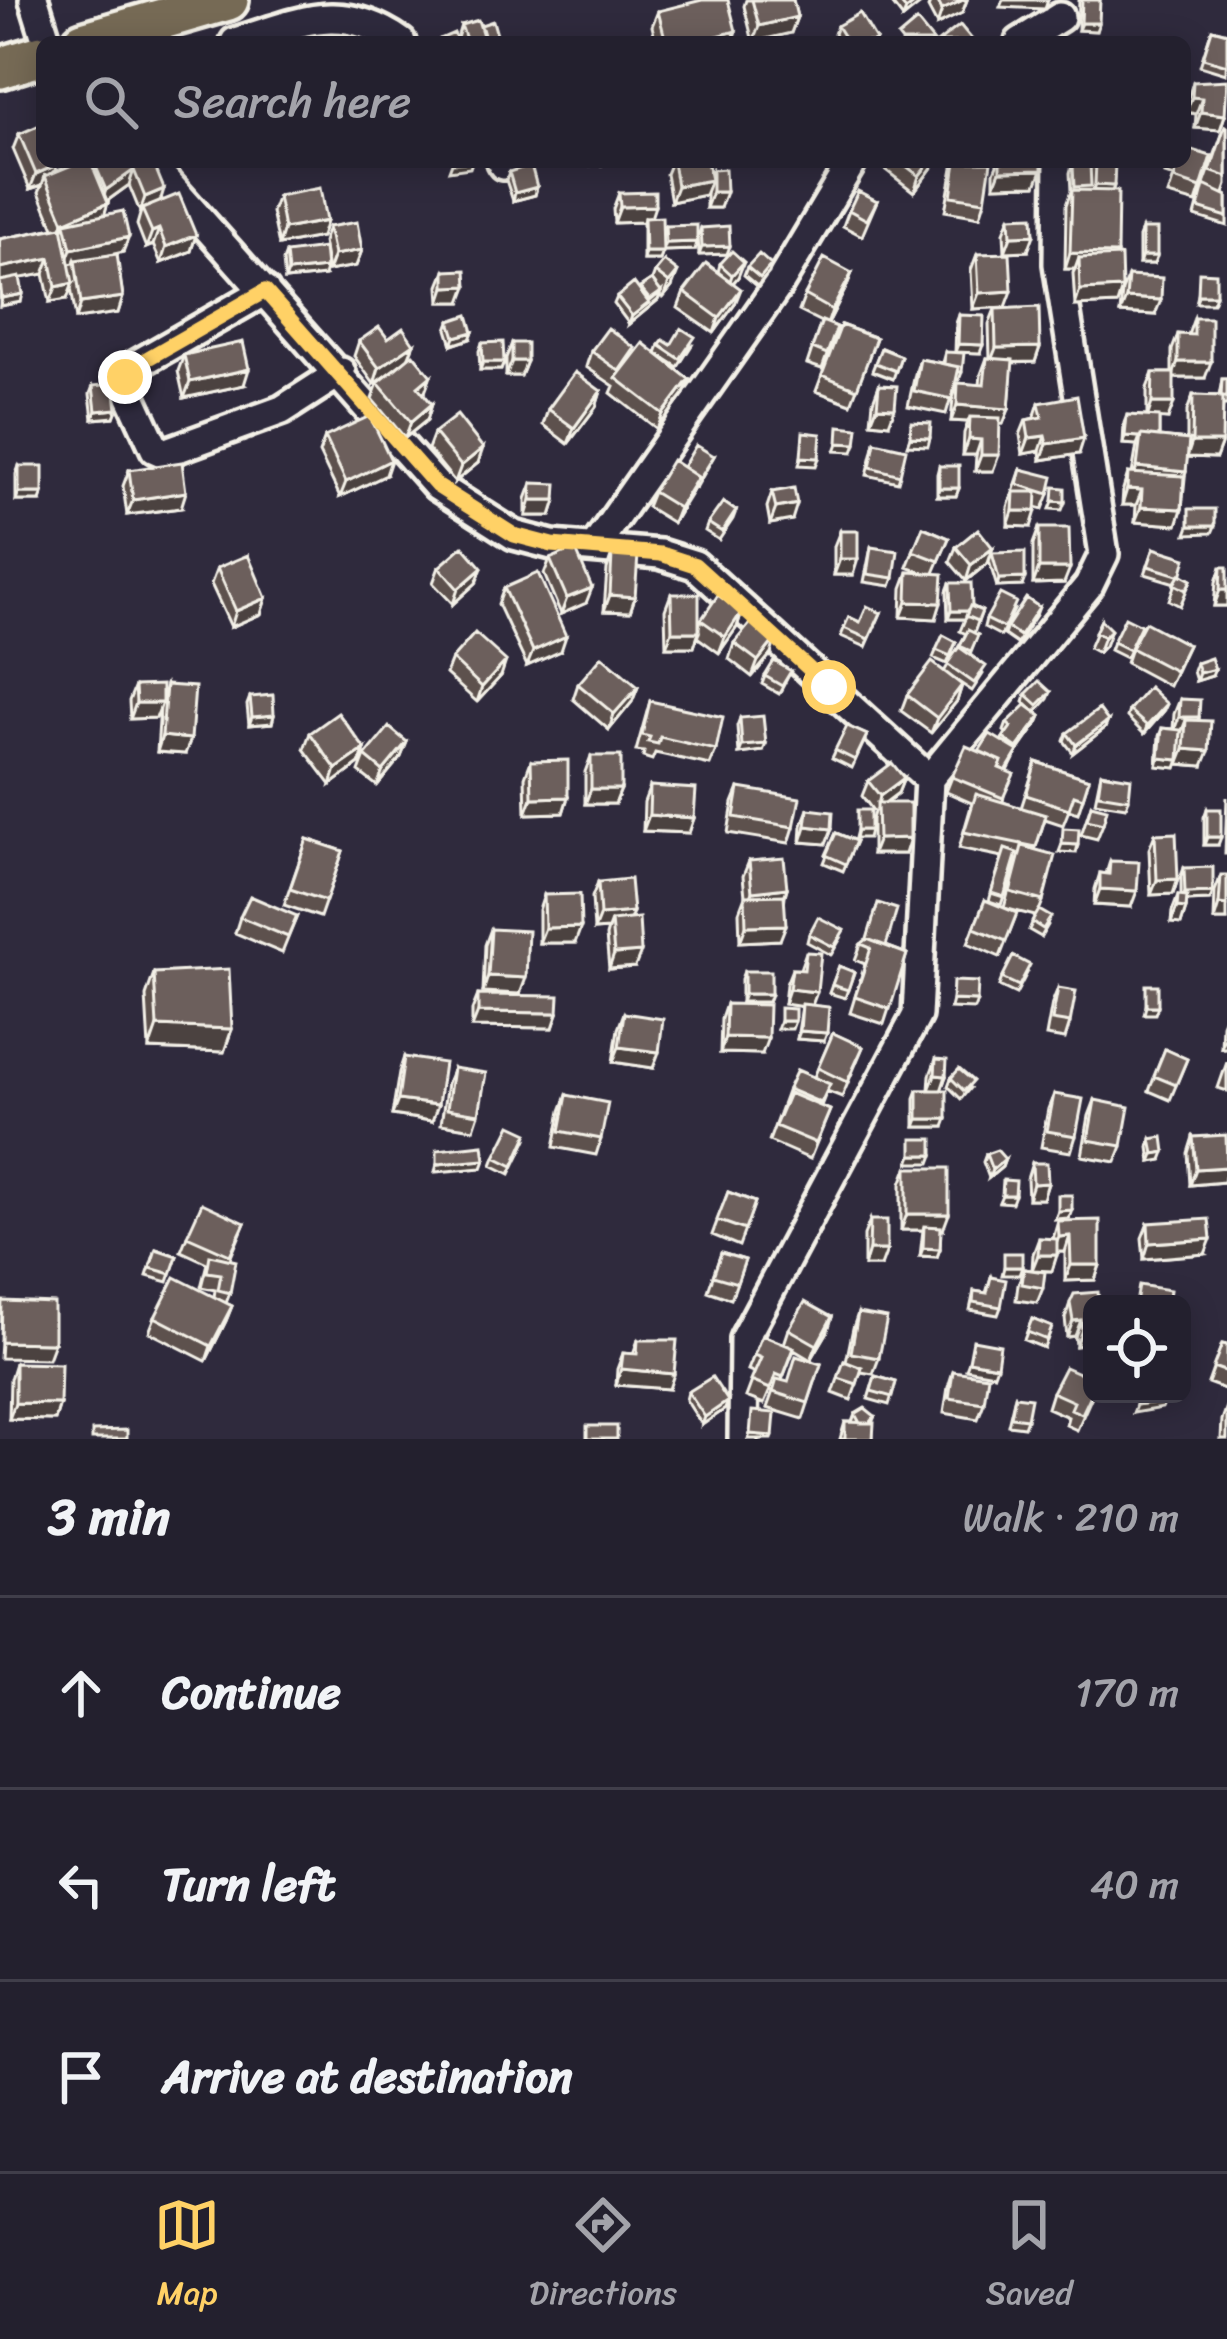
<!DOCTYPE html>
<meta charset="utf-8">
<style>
body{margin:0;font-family:Sriracha,sans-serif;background:#2b2836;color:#f1f3f6}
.controls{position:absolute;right:36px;bottom:36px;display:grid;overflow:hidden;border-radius:18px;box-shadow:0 6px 30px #0003}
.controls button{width:108px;height:108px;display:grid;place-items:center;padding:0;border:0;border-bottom:3px solid #403e4a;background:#23202e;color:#f1f3f6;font:60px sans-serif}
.stop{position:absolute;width:36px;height:36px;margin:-27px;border:9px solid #ffd166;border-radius:50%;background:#fff}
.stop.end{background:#ffd166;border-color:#fff;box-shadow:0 3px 12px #0008}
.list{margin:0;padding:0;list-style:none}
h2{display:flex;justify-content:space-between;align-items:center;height:156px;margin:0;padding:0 48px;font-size:51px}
h2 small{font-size:39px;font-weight:400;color:#a3a3aa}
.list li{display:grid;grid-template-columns:78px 1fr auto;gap:36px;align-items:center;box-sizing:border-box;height:192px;padding:0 48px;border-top:3px solid #403e4a}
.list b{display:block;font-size:45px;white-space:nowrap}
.list em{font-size:39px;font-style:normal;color:#a3a3aa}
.icon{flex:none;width:66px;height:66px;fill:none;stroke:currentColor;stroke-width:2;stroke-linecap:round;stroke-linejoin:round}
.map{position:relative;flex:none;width:1227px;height:1439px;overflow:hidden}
.search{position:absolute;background:#23202e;box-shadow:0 6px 30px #0003;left:36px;right:36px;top:36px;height:132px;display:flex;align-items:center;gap:30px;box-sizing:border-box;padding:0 42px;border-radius:18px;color:#a3a3aa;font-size:45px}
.sheet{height:732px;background:#23202e}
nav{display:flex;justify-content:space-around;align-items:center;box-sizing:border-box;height:168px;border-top:3px solid #403e4a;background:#23202e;font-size:33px;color:#a3a3aa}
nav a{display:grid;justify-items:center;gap:6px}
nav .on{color:#ffd166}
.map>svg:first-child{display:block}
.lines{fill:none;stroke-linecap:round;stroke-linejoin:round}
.minor-casing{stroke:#f4f1e8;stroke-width:36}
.highway-casing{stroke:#f4f1e8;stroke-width:48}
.minor{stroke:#2f2a3d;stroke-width:27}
.highway{stroke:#766a55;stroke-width:39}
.wall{fill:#5d514e;stroke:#f4f1e8;stroke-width:3}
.shaded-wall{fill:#4c4240;stroke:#f4f1e8;stroke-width:3}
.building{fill:#6c5e5b;stroke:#f4f1e8;stroke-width:3}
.route{stroke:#ffd166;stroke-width:15}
</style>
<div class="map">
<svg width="1227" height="1439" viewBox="0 0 1227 1439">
<rect width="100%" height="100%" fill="#2f2a3d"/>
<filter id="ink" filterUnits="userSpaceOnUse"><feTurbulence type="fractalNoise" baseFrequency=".00833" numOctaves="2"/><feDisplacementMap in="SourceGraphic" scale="24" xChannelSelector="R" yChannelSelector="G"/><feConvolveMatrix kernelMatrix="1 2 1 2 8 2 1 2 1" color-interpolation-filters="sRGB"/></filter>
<g filter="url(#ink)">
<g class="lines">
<g class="minor-casing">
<path id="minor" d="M 34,0 L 47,42
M 235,42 C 301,22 341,0 401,42
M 1020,42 L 1060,17
M 149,162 L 437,486 L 514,535 L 552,545 L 660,554 L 695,565 L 929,779
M 501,162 L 503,165
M 265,291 L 129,369 L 126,386 L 155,449 L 164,453 L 282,410 L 341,372
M 596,545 L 779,284 L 852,162
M 743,1439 L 744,1339 L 917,1015 L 929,779 L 1089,585 L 1104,554 L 1058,264 L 1059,162"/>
</g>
<g class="highway-casing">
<path id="highway" d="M 83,42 L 228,0
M 0,68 L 42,55"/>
</g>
<use href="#minor" class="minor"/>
<use href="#highway" class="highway"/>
</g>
<path class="wall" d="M 746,0 L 793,0 L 797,17 L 791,33 L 753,42 L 744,6 Z
M 889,0 L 923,0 L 903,18 Z
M 931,0 L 967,0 L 962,13 L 937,25 L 928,8 Z
M 1079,0 L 1100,0 L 1096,31 L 1078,30 Z
M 658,11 L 732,42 L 656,42 L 652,26 Z
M 461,25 L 480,27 L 499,42 L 439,42 L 440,39 L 457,38 Z
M 837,26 L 876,40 L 875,42 L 839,42 L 834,34 Z
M 1212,29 L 1227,33 L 1226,74 L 1200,66 Z
M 1193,82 L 1225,115 L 1220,130 L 1195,128 L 1196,114 L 1186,112 L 1188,98 Z
M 1225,126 L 1227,127 L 1227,185 L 1224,194 L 1227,196 L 1227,226 L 1195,216 L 1201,193 Z
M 19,134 L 57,165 L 55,172 L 79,162 L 153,162 L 160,202 L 196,235 L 191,251 L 161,263 L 153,245 L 146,248 L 137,225 L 141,211 L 140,212 L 129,185 L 107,201 L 104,215 L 123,252 L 116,254 L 123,297 L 118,313 L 76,319 L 71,288 L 67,299 L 50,302 L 44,274 L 20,278 L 21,302 L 0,306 L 0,239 L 54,228 L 39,192 L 42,185 L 30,189 L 13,149 Z
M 1211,156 L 1196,203 L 1168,195 L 1174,177 L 1165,174 L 1169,162 L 1185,162 Z
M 671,162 L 707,162 L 710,176 L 712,170 L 720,208 L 706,208 L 706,191 L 705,195 L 671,202 L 666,174 Z
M 885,162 L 936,162 L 914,192 L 883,168 Z
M 954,162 L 956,162 L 985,201 L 980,217 L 945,211 Z
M 998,162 L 1042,162 L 1036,185 L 994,186 L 994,172 Z
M 1073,162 L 1115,162 L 1113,190 L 1116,256 L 1122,288 L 1117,304 L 1075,306 L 1073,273 L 1075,269 L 1065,269 L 1066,205 L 1071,191 L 1070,173 Z
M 509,172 L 537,187 L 535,195 L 513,201 L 506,180 Z
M 619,193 L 651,217 L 662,234 L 665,226 L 697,242 L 695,250 L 663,251 L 660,260 L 643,260 L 643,222 L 614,223 L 613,209 Z
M 278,196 L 326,221 L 321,237 L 279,245 L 272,212 Z
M 877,201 L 862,236 L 843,226 L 849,210 Z
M 1010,217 L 1028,251 L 1005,252 L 1004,232 Z
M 328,227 L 362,250 L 356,266 L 328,271 L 323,242 Z
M 701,228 L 727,254 L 699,255 L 698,236 Z
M 1142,229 L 1154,264 L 1139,264 L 1139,237 Z
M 286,253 L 324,276 L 285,280 L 283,261 Z
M 977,254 L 1006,307 L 973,309 L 971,270 Z
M 664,261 L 672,287 L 663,298 L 660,296 L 658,300 L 629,324 L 614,304 L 617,297 L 639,291 L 640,288 L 652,280 L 655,272 Z
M 720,264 L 738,277 L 733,283 L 735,304 L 714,333 L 678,308 L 684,292 L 718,272 Z
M 771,265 L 769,273 L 757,286 L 744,275 L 747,267 Z
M 445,271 L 461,302 L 440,302 L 439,286 Z
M 852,273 L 846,288 L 828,323 L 837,327 L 822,369 L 807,364 L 821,322 L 799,311 L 805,295 Z
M 1128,276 L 1155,315 L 1120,313 L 1122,291 Z
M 995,309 L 1040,347 L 1035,362 L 1012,363 L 1009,409 L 1003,424 L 999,424 L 993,471 L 975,471 L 976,455 L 963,455 L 964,433 L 968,422 L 951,421 L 953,398 L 958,383 L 980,385 L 981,374 L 987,358 L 990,359 L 989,324 Z
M 959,315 L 980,353 L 955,352 L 956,323 Z
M 1194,318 L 1205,378 L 1174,378 L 1168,419 L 1159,418 L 1159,437 L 1187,440 L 1187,411 L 1193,395 L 1219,396 L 1222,379 L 1227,379 L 1227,405 L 1223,405 L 1222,442 L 1216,458 L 1187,457 L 1182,509 L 1177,525 L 1135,522 L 1136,505 L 1122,505 L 1123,489 L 1128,473 L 1132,474 L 1137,445 L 1123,444 L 1124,423 L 1127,415 L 1147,416 L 1147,388 L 1153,373 L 1172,373 L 1172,350 L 1178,334 L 1188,335 Z
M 450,321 L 470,339 L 452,345 L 447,329 Z
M 841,325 L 876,338 L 851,404 L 816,391 Z
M 388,339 L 409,357 L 425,392 L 423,393 L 432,404 L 427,420 L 405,438 L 372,399 L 378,383 L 395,369 L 374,384 L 354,356 L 359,341 Z
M 482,343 L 504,362 L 501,370 L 480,370 L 479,351 Z
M 512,343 L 527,361 L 521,376 L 506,376 L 506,358 Z
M 659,345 L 692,345 L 678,367 L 656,353 L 689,379 L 684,394 L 657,429 L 611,393 L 614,386 L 586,367 L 591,351 L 632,358 L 656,353 Z
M 881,348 L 901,356 L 893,379 L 872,371 Z
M 945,352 L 962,372 L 959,380 L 956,380 L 946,414 L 908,406 L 915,374 L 920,359 L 942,363 Z
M 184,355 L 244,385 L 184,398 L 178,371 Z
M 879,385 L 889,424 L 871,422 L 873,401 Z
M 93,386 L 117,409 L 114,417 L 93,419 L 90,394 Z
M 601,391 L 596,407 L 568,444 L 543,425 L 548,409 Z
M 1039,403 L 1079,454 L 1041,460 L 1040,451 L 1023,454 L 1020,435 L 1026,420 L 1034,418 Z
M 434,433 L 478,463 L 455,482 L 428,449 Z
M 325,437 L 386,475 L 340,497 L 319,453 Z
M 875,442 L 900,475 L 898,482 L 867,475 Z
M 714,456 L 696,488 L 694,486 L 673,523 L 647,507 L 653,492 L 683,467 Z
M 19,466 L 40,501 L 16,501 L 16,474 Z
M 939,466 L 959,488 L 956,496 L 937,496 L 937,474 Z
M 1021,469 L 1049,494 L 1043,509 L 1036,507 L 1031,527 L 1008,526 L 1008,507 Z
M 129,470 L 181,508 L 127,515 L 123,486 Z
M 532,483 L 556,500 L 551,516 L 526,516 L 526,499 Z
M 772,492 L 792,520 L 770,524 L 767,507 Z
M 736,511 L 733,519 L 719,540 L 705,531 L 708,523 Z
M 923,527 L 949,538 L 934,573 L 936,619 L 901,617 L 902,588 L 908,572 L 923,573 L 907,567 Z
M 1039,528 L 1064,583 L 1033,584 L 1033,544 Z
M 840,531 L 853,575 L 834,575 L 834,546 Z
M 871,547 L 894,578 L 891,586 L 864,582 Z
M 956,547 L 988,563 L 966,581 L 950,562 Z
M 1154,548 L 1181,574 L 1191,580 L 1180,606 L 1169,600 L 1175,583 L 1145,574 Z
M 992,553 L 1022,586 L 997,587 L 989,561 Z
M 612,554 L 635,597 L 630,612 L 604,611 L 607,569 Z
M 550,559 L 586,603 L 561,614 L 544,574 Z
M 439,567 L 476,583 L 453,604 L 433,583 Z
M 1221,567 L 1227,606 L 1214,606 L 1216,582 Z
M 217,568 L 266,598 L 261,614 L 231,627 L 211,584 Z
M 950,583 L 972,606 L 982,611 L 974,633 L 978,635 L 970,655 L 983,674 L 972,691 L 954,679 L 962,685 L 957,701 L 931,733 L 901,711 L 907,695 L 944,672 L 966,634 L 960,631 L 965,619 L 948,619 L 947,591 Z
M 504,588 L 561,651 L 527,666 L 498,604 Z
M 671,594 L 699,626 L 701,620 L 742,611 L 737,627 L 719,653 L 697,637 L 694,647 L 666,647 L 665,610 Z
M 1039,607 L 1036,615 L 1017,644 L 1004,635 L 1007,627 Z
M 1014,610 L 1001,636 L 984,627 L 986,619 Z
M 881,613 L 866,647 L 841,636 L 849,617 L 860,622 Z
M 1101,620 L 1105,646 L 1098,653 L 1089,648 Z
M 1141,625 L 1126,658 L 1110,650 L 1113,642 Z
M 943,635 L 956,642 L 947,664 L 933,658 Z
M 734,643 L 771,654 L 752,677 L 729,659 Z
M 1188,645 L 1169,686 L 1126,663 L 1131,648 Z
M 452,659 L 501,676 L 477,702 L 446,674 Z
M 1196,663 L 1212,676 L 1196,681 L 1193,671 Z
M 791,671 L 779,694 L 762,684 L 765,676 Z
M 578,684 L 638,687 L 632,702 L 609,730 L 573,699 Z
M 166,685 L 185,754 L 157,752 L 160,706 L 156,718 L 130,719 L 129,701 L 135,686 L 162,698 Z
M 1051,692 L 1048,699 L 1036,712 L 1041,716 L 1038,723 L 1018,751 L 1008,771 L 1003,802 L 1021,808 L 1036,762 L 1089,779 L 1078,813 L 1069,810 L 1063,825 L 1045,819 L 1035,850 L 1043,901 L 1039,911 L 1048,925 L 1041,937 L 1029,930 L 1035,916 L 1004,908 L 1017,913 L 1000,957 L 968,943 L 985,900 L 1004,908 L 1017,860 L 1016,859 L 1001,905 L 989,901 L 1002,857 L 959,848 L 972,803 L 946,792 L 952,777 L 979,751 L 1001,741 L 1006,733 L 1004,731 L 1007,723 L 1029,707 L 1024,702 L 1026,694 Z
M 250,697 L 274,715 L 272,723 L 249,725 L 247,705 Z
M 1180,699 L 1199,717 L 1203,766 L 1178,764 L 1178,761 L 1176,768 L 1157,766 L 1159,736 L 1162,728 L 1173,729 L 1174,714 Z
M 650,701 L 716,750 L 710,765 L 655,753 L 652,760 L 643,757 L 644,752 L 636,751 Z
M 1129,710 L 1164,711 L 1144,734 L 1127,717 Z
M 740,718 L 763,751 L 739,754 L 737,726 Z
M 1108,721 L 1105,728 L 1073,753 L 1064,741 L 1067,733 Z
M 847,726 L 867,735 L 852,768 L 832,758 Z
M 310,733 L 365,749 L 359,764 L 331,785 L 304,749 Z
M 407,742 L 401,757 L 377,786 L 359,772 L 365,756 Z
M 591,756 L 621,789 L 615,804 L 585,804 L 585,772 Z
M 531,761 L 568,797 L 563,813 L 526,814 L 525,777 Z
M 1101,773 L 1129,799 L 1126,807 L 1095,802 Z
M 904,778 L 898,793 L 886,803 L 910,838 L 905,854 L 872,854 L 872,819 L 874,812 L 862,796 L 868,781 Z
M 650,786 L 694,818 L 689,833 L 643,831 L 644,802 Z
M 739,788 L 794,827 L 789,843 L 728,833 L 733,803 Z
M 1227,797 L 1227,854 L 1225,854 Z
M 1091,805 L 1103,824 L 1097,839 L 1081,835 Z
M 808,809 L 832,829 L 826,844 L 801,842 L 802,825 Z
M 1207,809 L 1218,845 L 1204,845 L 1204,817 Z
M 836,833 L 856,841 L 843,871 L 824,863 Z
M 1155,834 L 1178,879 L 1173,894 L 1151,895 L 1149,849 Z
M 307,839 L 343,851 L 320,917 L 284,905 Z
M 749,861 L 787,888 L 785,896 L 780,940 L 740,942 L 739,912 L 745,896 L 743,876 Z
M 1110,861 L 1131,907 L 1094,905 L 1095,889 L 1100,873 L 1106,874 Z
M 1184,868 L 1210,900 L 1187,901 L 1186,908 L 1181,924 L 1171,923 L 1172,911 L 1178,895 L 1181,896 L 1181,876 Z
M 1221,875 L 1227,920 L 1214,920 L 1215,891 Z
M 598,882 L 631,919 L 635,967 L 609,969 L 606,936 L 608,929 L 594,930 L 592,897 Z
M 544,895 L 575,943 L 539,943 L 539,910 Z
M 297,916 L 282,953 L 235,933 L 240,917 Z
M 491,929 L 520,994 L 483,992 L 485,945 Z
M 809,934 L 841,938 L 831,955 L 807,942 Z
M 861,944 L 886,946 L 907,954 L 884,1024 L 850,1013 L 865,964 L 855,960 Z
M 806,952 L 812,1005 L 824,1041 L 797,1039 L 802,1006 L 784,1004 L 786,984 L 792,969 L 800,969 Z
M 839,966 L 854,972 L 845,998 L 829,993 Z
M 744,971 L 768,1002 L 741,1002 L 741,979 Z
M 154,973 L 232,1029 L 224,1052 L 149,1049 L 146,996 Z
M 1027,973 L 1016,994 L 999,986 L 1002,978 Z
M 1058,988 L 1070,1023 L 1065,1039 L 1046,1036 L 1052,1003 Z
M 478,995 L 558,1013 L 553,1028 L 472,1027 L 472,1010 Z
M 726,1004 L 762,1054 L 720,1053 L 721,1019 Z
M 1227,1012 L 1227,1048 L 1221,1048 L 1222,1024 Z
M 624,1013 L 653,1068 L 613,1062 L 618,1029 Z
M 833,1033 L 863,1047 L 842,1097 L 827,1091 L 821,1106 L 830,1110 L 810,1159 L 769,1141 L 788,1089 L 814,1077 Z
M 1165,1049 L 1187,1059 L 1170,1100 L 1149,1091 Z
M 404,1057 L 432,1121 L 392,1115 L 399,1072 Z
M 936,1059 L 946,1076 L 941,1090 L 944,1127 L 915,1127 L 915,1098 L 918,1090 L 929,1090 L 930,1075 Z
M 1227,1062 L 1227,1091 L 1218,1088 Z
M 453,1068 L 479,1114 L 474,1129 L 441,1124 L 447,1083 Z
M 951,1078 L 970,1088 L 961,1099 L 948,1086 Z
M 1054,1094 L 1076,1136 L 1071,1152 L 1041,1147 L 1048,1109 Z
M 567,1095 L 601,1139 L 596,1155 L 554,1147 L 561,1111 Z
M 1095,1100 L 1122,1146 L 1116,1162 L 1082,1156 L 1089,1116 Z
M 1193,1137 L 1224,1182 L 1190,1185 L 1188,1153 Z
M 1151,1139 L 1162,1160 L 1151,1162 L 1149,1147 Z
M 526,1141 L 510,1174 L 492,1165 L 495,1157 Z
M 986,1154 L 1005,1159 L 1002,1167 L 989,1178 L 983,1162 Z
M 1032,1163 L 1048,1183 L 1043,1199 L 1028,1199 L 1027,1179 Z
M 907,1168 L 943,1230 L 941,1230 L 940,1249 L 937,1257 L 920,1256 L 923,1230 L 901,1230 L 901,1184 Z
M 728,1192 L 755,1202 L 739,1246 L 712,1235 Z
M 870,1220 L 881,1266 L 864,1266 L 864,1235 Z
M 1058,1221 L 1100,1265 L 1095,1280 L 1065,1281 L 1065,1252 L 1057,1252 L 1052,1271 L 1038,1271 L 1043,1288 L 1037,1303 L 1016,1300 L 1018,1284 L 1024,1269 L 1032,1270 L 1033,1254 L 1039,1238 L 1053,1239 Z
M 245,1223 L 230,1259 L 230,1293 L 226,1303 L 232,1306 L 226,1321 L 206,1361 L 149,1332 L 155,1317 L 214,1297 L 215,1290 L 201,1287 L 207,1263 L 181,1251 L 187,1236 Z
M 1148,1223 L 1205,1254 L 1144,1259 L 1142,1238 Z
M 156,1249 L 177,1256 L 168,1282 L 147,1276 Z
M 721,1253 L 745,1260 L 731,1299 L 708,1291 Z
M 991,1277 L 1001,1307 L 998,1315 L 970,1310 L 974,1291 L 986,1293 Z
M 1070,1303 L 1092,1304 L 1092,1344 L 1076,1346 L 1075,1336 L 1067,1337 L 1065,1318 Z
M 858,1313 L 879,1358 L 873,1374 L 861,1372 L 851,1400 L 833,1393 L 844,1361 L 846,1362 L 853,1328 Z
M 832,1317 L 827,1333 L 811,1360 L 794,1350 L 782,1380 L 787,1382 L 821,1364 L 803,1419 L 767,1408 L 773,1391 L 770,1390 L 764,1404 L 746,1397 L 755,1373 L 748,1370 L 762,1335 L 784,1344 L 789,1329 Z
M 1032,1319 L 1052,1327 L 1044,1348 L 1024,1340 Z
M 638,1340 L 669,1389 L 616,1385 L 617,1369 L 623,1353 L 633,1354 Z
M 1222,1344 L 1227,1345 L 1227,1390 L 1208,1383 Z
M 15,1363 L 60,1404 L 55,1420 L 9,1419 L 10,1379 Z
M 953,1371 L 984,1403 L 978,1419 L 944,1413 L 948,1387 Z
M 875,1376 L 896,1382 L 889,1405 L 868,1399 Z
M 688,1392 L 725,1409 L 702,1425 L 686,1400 Z
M 1052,1392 L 1093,1394 L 1077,1430 L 1066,1425 L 1068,1417 L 1047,1408 Z
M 1015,1396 L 1027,1419 L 1024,1427 L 1008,1425 Z
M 1227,1406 L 1227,1439 L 1221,1439 L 1222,1420 Z
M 855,1414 L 875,1416 L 872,1423 L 873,1439 L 840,1439 L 845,1422 L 852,1422 Z"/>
<path class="shaded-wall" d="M 919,0 L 923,0 L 922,3 L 903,18 L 906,10 Z
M 963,0 L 967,0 L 962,13 L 937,25 L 942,10 Z
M 1003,0 L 1048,0 L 1045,9 L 1000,7 Z
M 797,17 L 791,33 L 753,42 L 759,26 Z
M 1081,23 L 1099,23 L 1096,31 L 1078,30 Z
M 736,31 L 732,42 L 711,42 L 713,37 Z
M 1192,97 L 1202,98 L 1196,114 L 1186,112 Z
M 1201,112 L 1225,115 L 1220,130 L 1195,128 Z
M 472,162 L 470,168 L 449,171 L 452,163 Z
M 566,162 L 603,162 L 602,165 L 565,167 Z
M 930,162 L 936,162 L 914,192 L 919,176 Z
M 1074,162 L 1096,162 L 1094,167 L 1073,167 Z
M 57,165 L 51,181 L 45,176 L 42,185 L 30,189 L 36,174 Z
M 134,170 L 129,185 L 100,206 L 106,190 Z
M 1042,170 L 1036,185 L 994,186 L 1000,171 Z
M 711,180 L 705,195 L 671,202 L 677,186 Z
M 1095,185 L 1114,186 L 1111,194 L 1092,193 Z
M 537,187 L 535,195 L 513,201 L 515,193 Z
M 164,189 L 159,205 L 140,212 L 145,197 Z
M 712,192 L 726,192 L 720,208 L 706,208 Z
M 108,203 L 103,219 L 65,223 L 60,236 L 58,237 L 64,222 Z
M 655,206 L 650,221 L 644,218 L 643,222 L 614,223 L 620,207 Z
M 326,221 L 321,237 L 279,245 L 284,229 Z
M 159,229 L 153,245 L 146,248 L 152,232 Z
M 196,235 L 191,251 L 161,263 L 166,247 Z
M 1034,235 L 1028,251 L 1005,252 L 1011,236 Z
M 129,237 L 123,252 L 76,263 L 75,260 L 74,263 L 65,265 L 71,249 Z
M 697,242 L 695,250 L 663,251 L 666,243 Z
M 730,246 L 727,254 L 699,255 L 702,247 Z
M 362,250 L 356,266 L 328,271 L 334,255 Z
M 645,252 L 663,252 L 660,260 L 643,260 Z
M 1070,253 L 1117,254 L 1111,270 L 1079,258 L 1075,269 L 1065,269 Z
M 1142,256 L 1157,256 L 1154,264 L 1139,264 Z
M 50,258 L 44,274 L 0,282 L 0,268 Z
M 744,262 L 738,277 L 727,290 L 732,275 Z
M 326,268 L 324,276 L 285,280 L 288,272 Z
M 678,272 L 672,287 L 663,298 L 669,283 Z
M 852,273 L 846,288 L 827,325 L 832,310 Z
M 73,283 L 67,299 L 50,302 L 56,287 Z
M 467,286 L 461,302 L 440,302 L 445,287 Z
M 1122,288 L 1117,304 L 1075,306 L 1080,290 Z
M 741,289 L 735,304 L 714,333 L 719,318 Z
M 1012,291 L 1006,307 L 973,309 L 979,293 Z
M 661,292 L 658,300 L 629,324 L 632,316 Z
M 23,294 L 21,302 L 0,306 L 2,298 Z
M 1198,295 L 1216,295 L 1213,303 L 1196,303 Z
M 123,297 L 118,313 L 76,319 L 81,303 Z
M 1126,298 L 1161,300 L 1155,315 L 1120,313 Z
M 473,332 L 470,339 L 452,345 L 455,337 Z
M 414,344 L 408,359 L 374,384 L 379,368 Z
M 958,344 L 983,345 L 980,353 L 955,352 Z
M 1040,347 L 1035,362 L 990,363 L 996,348 Z
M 512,361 L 527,361 L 521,376 L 506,376 Z
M 483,362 L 504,362 L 501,370 L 480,370 Z
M 1178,362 L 1211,362 L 1205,378 L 1172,378 Z
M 249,369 L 244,385 L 184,398 L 190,382 Z
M 431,376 L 425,392 L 412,402 L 418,387 Z
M 689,379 L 684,394 L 657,429 L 663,414 Z
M 601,391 L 596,407 L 568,444 L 574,428 Z
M 1152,403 L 1174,403 L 1168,419 L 1147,418 Z
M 432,404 L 427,420 L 405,438 L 411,422 Z
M 957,405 L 1009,409 L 1003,424 L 969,422 L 970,417 L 968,422 L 951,421 Z
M 877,407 L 895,408 L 889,424 L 871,422 Z
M 117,409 L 114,417 L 93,419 L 96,411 Z
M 1045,436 L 1040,451 L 1023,454 L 1029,438 Z
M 1125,436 L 1140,437 L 1137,445 L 1123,444 Z
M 910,437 L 930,438 L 928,446 L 907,445 Z
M 1084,438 L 1079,454 L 1041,460 L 1047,444 Z
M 969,439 L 981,440 L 976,455 L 963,455 Z
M 1192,442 L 1222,442 L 1216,458 L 1187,457 Z
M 838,443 L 856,444 L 853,452 L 835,451 Z
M 483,448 L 478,463 L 455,482 L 461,466 Z
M 981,455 L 999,455 L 993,471 L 975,471 Z
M 801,457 L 819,458 L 816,466 L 799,465 Z
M 391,460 L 386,475 L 340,497 L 346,482 Z
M 1137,467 L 1186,472 L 1180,488 L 1131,482 Z
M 698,477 L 692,492 L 673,523 L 679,508 Z
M 939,488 L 959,488 L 956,496 L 937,496 Z
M 1127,489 L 1142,490 L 1136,505 L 1122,505 Z
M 186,492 L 181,508 L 127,515 L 133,500 Z
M 19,493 L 43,493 L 40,501 L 16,501 Z
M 531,500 L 556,500 L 551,516 L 526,516 Z
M 1053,501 L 1065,502 L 1062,510 L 1050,509 Z
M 797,504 L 792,520 L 770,524 L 776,508 Z
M 1141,507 L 1182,509 L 1177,525 L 1135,522 Z
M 1013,511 L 1036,511 L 1031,527 L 1008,526 Z
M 1189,526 L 1215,526 L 1212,533 L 1186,534 Z
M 993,548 L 988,563 L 966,581 L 971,565 Z
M 840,559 L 858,559 L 853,575 L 834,575 Z
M 482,568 L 476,583 L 453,604 L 458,589 Z
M 1039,568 L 1070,568 L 1064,583 L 1033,584 Z
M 1025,578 L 1022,586 L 997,587 L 999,579 Z
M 592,588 L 586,603 L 561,614 L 567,598 Z
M 1220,590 L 1227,590 L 1227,606 L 1214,606 Z
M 610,595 L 635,597 L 630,612 L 604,611 Z
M 266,598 L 261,614 L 231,627 L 236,611 Z
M 907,602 L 941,603 L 936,619 L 901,617 Z
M 742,611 L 737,627 L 719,653 L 725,637 Z
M 951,611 L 972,611 L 965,619 L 948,619 Z
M 1111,630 L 1105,646 L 1098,653 L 1104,637 Z
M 672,632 L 699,632 L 694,647 L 666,647 Z
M 566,636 L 561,651 L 527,666 L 533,651 Z
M 776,638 L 771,654 L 752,677 L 758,661 Z
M 506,661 L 501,676 L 477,702 L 482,687 Z
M 1215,669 L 1212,676 L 1196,681 L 1199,673 Z
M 962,685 L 957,701 L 931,733 L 937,718 Z
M 638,687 L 632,702 L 609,730 L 614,714 Z
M 136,703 L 162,703 L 156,718 L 130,719 Z
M 1167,704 L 1164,711 L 1144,734 L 1147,726 Z
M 274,715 L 272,723 L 249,725 L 252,717 Z
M 1041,716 L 1038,723 L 1015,756 L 1017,748 Z
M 1179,717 L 1199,717 L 1194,733 L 1186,720 L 1181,733 L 1173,733 Z
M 1108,721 L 1105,728 L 1073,753 L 1076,745 Z
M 162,736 L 191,739 L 185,754 L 157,752 Z
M 407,742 L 401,757 L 377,786 L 383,771 Z
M 766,744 L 763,751 L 739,754 L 742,746 Z
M 365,749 L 359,764 L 331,785 L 336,769 Z
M 1184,749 L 1209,751 L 1203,766 L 1178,764 Z
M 1159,758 L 1179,760 L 1176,768 L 1157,766 Z
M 904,778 L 898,793 L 877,809 L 880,796 Z
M 591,789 L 621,789 L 615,804 L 585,804 Z
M 568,797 L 563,813 L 526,814 L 532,798 Z
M 649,815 L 694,818 L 689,833 L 643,831 Z
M 806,826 L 832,829 L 826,844 L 801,842 Z
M 857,830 L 870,830 L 868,838 L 855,838 Z
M 1207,837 L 1221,837 L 1218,845 L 1204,845 Z
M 910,838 L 905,854 L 872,854 L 878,839 Z
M 1062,844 L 1078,845 L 1076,853 L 1059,852 Z
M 1178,879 L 1173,894 L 1151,895 L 1157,880 Z
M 787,888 L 782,904 L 746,907 L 752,892 Z
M 1100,889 L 1137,891 L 1131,907 L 1094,905 Z
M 1213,892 L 1210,900 L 1182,901 L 1185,893 Z
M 1219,904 L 1227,905 L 1227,920 L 1214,920 Z
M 1177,907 L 1186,908 L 1181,924 L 1171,923 Z
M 633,912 L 627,928 L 611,921 L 608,929 L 594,930 L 600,915 Z
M 786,925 L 780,940 L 740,942 L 746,926 Z
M 581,927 L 575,943 L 539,943 L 545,928 Z
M 641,952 L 635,967 L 609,969 L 614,954 Z
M 488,976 L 526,978 L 520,994 L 483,992 Z
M 789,989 L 817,992 L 811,1008 L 784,1004 Z
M 744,994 L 771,994 L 768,1002 L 741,1002 Z
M 952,1000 L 977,1001 L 974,1009 L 950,1008 Z
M 1146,1006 L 1158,1006 L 1155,1014 L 1144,1014 Z
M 478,1012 L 558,1013 L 553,1028 L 472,1027 Z
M 780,1021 L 795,1021 L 792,1029 L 777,1029 Z
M 157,1026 L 232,1029 L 224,1052 L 149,1049 Z
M 800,1031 L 827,1033 L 824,1041 L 797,1039 Z
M 1227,1032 L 1227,1048 L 1221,1048 Z
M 725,1037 L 768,1038 L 762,1054 L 720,1053 Z
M 619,1047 L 659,1052 L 653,1068 L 613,1062 Z
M 935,1075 L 946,1076 L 941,1091 L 929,1090 Z
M 398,1100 L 438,1105 L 432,1121 L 392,1115 Z
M 918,1119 L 947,1119 L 944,1127 L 915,1127 Z
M 1165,1152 L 1162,1160 L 1151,1162 L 1154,1154 Z
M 912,1155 L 933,1155 L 930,1163 L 909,1163 Z
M 1005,1159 L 1002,1167 L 989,1178 L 992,1170 Z
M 485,1160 L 482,1168 L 435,1172 L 437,1164 Z
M 1227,1167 L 1224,1182 L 1190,1185 L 1196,1169 Z
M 1048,1183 L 1043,1199 L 1028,1199 L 1033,1184 Z
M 1002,1195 L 1015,1195 L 1012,1203 L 999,1202 Z
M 1072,1210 L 1069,1218 L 1055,1219 L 1058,1211 Z
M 907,1214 L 949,1214 L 943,1230 L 924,1230 L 924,1226 L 923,1230 L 901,1230 Z
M 1070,1236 L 1065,1252 L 1053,1252 L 1059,1237 Z
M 1211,1239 L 1205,1254 L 1144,1259 L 1149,1243 Z
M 923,1248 L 940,1249 L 937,1257 L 920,1256 Z
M 869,1250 L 887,1250 L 881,1266 L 864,1266 Z
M 1038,1255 L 1057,1255 L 1052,1271 L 1032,1270 Z
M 1071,1265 L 1100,1265 L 1095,1280 L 1065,1281 Z
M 1004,1267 L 1022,1267 L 1019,1275 L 1002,1275 Z
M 232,1306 L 226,1321 L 206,1361 L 211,1346 Z
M 832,1317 L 827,1333 L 811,1360 L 817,1345 Z
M 1081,1320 L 1075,1336 L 1067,1337 L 1073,1321 Z
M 1092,1329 L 1092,1344 L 1076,1346 L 1082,1330 Z
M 1,1342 L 54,1343 L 48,1359 L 0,1358 Z
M 969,1361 L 997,1366 L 994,1374 L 966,1369 Z
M 621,1369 L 674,1374 L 669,1389 L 616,1385 Z
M 728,1401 L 725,1409 L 702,1425 L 705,1417 Z
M 1165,1401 L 1162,1408 L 1133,1413 L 1136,1405 Z
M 15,1403 L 60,1404 L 55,1420 L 9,1419 Z
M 750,1434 L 773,1436 L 772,1439 L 748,1439 Z"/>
<path class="building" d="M 702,0 L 728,0 L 736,31 L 713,37 L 714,42 L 696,42 L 696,40 L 666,42 L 658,11 Z
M 752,0 L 793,0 L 797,17 L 759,26 Z
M 898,0 L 919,0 L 906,10 Z
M 937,0 L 963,0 L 942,10 Z
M 1082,0 L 1100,0 L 1099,23 L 1081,23 Z
M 860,13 L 876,40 L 873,42 L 847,42 L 837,26 Z
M 478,20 L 485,42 L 467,42 L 461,25 Z
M 493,21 L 499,42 L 486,42 L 481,25 Z
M 917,21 L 934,42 L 902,42 L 898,37 Z
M 960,25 L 974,42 L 938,42 Z
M 1212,29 L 1227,33 L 1227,65 L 1203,58 Z
M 454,33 L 458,42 L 441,42 L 440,39 Z
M 1227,80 L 1225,115 L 1201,112 L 1202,98 L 1192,97 L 1193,82 Z
M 40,125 L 42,129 L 42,162 L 56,162 L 57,165 L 36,174 L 19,134 Z
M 1225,126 L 1227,127 L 1227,177 L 1210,171 Z
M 1185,148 L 1211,156 L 1201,188 L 1174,179 L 1179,162 L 1185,162 Z
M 79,162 L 91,162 L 108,203 L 64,222 L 45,176 Z
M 94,162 L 153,162 L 164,189 L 145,197 L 134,170 L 106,190 Z
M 673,162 L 707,162 L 711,180 L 677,186 Z
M 901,162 L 930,162 L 919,176 Z
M 956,162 L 991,162 L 985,201 L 951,196 Z
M 1000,162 L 1042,162 L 1042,170 L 1000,171 Z
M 1096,162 L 1115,162 L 1114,186 L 1095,185 Z
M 1090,164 L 1091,186 L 1074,187 L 1073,165 Z
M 531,165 L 537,187 L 515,193 L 509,172 Z
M 725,169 L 726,192 L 712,192 L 712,170 Z
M 1204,185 L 1227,196 L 1227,217 L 1198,208 Z
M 320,188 L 326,221 L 284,229 L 278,196 Z
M 1072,190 L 1118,191 L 1117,254 L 1070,253 Z
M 858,191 L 877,201 L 867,220 L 849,210 Z
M 655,192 L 655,206 L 620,207 L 619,193 Z
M 179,194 L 196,235 L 166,247 L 159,229 L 152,232 L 142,209 Z
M 123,211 L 129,237 L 71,249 L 65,223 Z
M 1033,216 L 1034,235 L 1011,236 L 1010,217 Z
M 662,217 L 663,252 L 645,252 L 644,218 Z
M 357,222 L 362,250 L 334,255 L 328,227 Z
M 697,225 L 697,242 L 666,243 L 665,226 Z
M 729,226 L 730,246 L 702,247 L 701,228 Z
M 62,227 L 73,283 L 56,287 L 50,258 L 0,268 L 0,239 Z
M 1142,229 L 1157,229 L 1157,256 L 1142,256 Z
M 324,248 L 326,268 L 288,272 L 286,253 Z
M 732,251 L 744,262 L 732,275 L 720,264 Z
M 1010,253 L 1012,291 L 979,293 L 977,254 Z
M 117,254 L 123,297 L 81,303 L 75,260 Z
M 759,254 L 771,265 L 760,278 L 747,267 Z
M 1121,256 L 1122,288 L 1080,290 L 1079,258 Z
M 824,258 L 852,273 L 832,310 L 805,295 Z
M 664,261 L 678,272 L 669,283 L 655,272 Z
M 706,263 L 741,289 L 719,318 L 684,292 Z
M 466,270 L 467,286 L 445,287 L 445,271 Z
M 1199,272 L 1216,273 L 1216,295 L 1198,295 Z
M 1128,276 L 1162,278 L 1161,300 L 1126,298 Z
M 20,277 L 23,294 L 2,298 L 0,281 Z
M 652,280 L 661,292 L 650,300 L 640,288 Z
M 634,283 L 649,303 L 632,316 L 617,297 Z
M 1039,307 L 1040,347 L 996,348 L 995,309 Z
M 468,315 L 473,332 L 455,337 L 450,321 Z
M 959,315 L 984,316 L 983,345 L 958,344 Z
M 1194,318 L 1211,318 L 1211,362 L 1178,362 L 1178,334 L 1194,335 Z
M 822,321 L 837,327 L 827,354 L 812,348 Z
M 841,325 L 876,338 L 857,389 L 822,375 Z
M 379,327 L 388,339 L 403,328 L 414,344 L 379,368 L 359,341 Z
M 608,328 L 635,348 L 619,371 L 591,351 Z
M 681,328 L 695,337 L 680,359 L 659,345 L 663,340 L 671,345 Z
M 243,342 L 249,369 L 190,382 L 184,355 Z
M 503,342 L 504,362 L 483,362 L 482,343 Z
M 512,343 L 527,343 L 527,361 L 512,361 Z
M 643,343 L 689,379 L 663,414 L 616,378 Z
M 881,348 L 901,356 L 896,371 L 875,363 Z
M 945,352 L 964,353 L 962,372 L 958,372 L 959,367 L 944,364 Z
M 413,354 L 431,376 L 418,387 L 432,404 L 411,422 L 378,383 Z
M 987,358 L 1013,360 L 1009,409 L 957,405 L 958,383 L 984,385 Z
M 920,359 L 959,367 L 952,399 L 914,391 Z
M 575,372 L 601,391 L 574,428 L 548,409 Z
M 1153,373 L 1174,373 L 1174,403 L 1152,403 Z
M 1222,379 L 1227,379 L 1227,397 L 1221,397 Z
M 114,384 L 117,409 L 96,411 L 93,386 Z
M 879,385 L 897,386 L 895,408 L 877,407 Z
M 1193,395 L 1223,396 L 1222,442 L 1192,442 Z
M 1077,396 L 1084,438 L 1047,444 L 1045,436 L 1029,438 L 1026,420 L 1042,417 L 1039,403 Z
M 457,415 L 483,448 L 461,466 L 434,433 Z
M 1127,415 L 1159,417 L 1159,437 L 1141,435 L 1140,437 L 1125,436 Z
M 370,416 L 391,460 L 346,482 L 325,437 Z
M 970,417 L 1000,418 L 999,455 L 981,455 L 981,440 L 969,439 Z
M 911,422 L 931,423 L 930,438 L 910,437 Z
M 839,426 L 858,428 L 856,444 L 838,443 Z
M 803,432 L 821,434 L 819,458 L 801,457 Z
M 1141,435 L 1189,440 L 1186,472 L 1137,467 Z
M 875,442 L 906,449 L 900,475 L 870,467 Z
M 696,445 L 714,456 L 699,480 L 697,478 L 698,477 L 683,467 Z
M 672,460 L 698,477 L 679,508 L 653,492 Z
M 182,462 L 186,492 L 133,500 L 129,470 Z
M 19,466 L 43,466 L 43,493 L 19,493 Z
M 939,466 L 959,466 L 959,488 L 939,488 Z
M 1021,469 L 1053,477 L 1049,494 L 1017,484 Z
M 1128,473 L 1184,476 L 1182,509 L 1141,507 L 1142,490 L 1127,489 Z
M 532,483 L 557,484 L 556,500 L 531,500 Z
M 1054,487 L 1065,488 L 1065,502 L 1053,501 Z
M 794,488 L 797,504 L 776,508 L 772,492 Z
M 1014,492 L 1037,492 L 1036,511 L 1013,511 Z
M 723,502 L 736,511 L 722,532 L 708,523 Z
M 1189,509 L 1215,509 L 1215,526 L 1189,526 Z
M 923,527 L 949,538 L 939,561 L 913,551 Z
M 1039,528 L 1069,528 L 1070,568 L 1039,568 Z
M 978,529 L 993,548 L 971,565 L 956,547 Z
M 840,531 L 858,531 L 858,559 L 840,559 Z
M 463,546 L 482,568 L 458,589 L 439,567 Z
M 871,547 L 898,551 L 894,578 L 867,574 Z
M 575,548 L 592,588 L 567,598 L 550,559 Z
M 1154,548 L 1186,558 L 1181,576 L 1148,566 Z
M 1025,552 L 1025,578 L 999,579 L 992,553 Z
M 612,554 L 638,555 L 635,597 L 610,595 Z
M 248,555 L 266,598 L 236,611 L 217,568 Z
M 1221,567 L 1227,567 L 1227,590 L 1220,590 Z
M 908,572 L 943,574 L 941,603 L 907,602 Z
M 538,573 L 566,636 L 533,651 L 504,588 Z
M 1180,574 L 1191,580 L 1186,590 L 1174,584 Z
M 950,583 L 971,583 L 972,606 L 970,606 L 968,611 L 951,611 Z
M 671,594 L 699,594 L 699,632 L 672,632 Z
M 1000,594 L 1016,602 L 1004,628 L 986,619 Z
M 718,595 L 742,611 L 725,637 L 701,620 Z
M 1026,598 L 1039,607 L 1020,636 L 1007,627 Z
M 867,606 L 881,613 L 869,639 L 844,628 L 849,617 L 860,622 Z
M 970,606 L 982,611 L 978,621 L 966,616 Z
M 1125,617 L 1141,625 L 1129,650 L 1113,642 Z
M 753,620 L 776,638 L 758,661 L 734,643 Z
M 1101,620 L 1111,630 L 1104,637 L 1095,632 Z
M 1145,622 L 1188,645 L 1175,671 L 1131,648 Z
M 968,630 L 978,635 L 971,651 L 960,646 Z
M 475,633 L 506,661 L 482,687 L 452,659 Z
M 943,635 L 956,642 L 950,656 L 936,650 Z
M 959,647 L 986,666 L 974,683 L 947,664 Z
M 602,656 L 638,687 L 614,714 L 578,684 Z
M 1211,658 L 1215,669 L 1199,673 L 1196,663 Z
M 774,661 L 791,671 L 782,686 L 765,676 Z
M 932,662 L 962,685 L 937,718 L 907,695 Z
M 1039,681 L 1051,692 L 1038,705 L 1026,694 Z
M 162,685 L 162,703 L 136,703 L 135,686 Z
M 166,685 L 195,687 L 191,739 L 162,736 Z
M 1149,687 L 1167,704 L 1147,726 L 1129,710 Z
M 273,695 L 274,715 L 252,717 L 250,697 Z
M 1180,699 L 1200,700 L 1199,717 L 1179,717 Z
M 650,701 L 723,717 L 716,750 L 660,737 L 658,744 L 648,742 L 650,737 L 642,735 Z
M 1026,705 L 1041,716 L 1017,748 L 1003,738 L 1011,727 L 1007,723 Z
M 1099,709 L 1108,721 L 1076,745 L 1067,733 Z
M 338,713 L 365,749 L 336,769 L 310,733 Z
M 763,716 L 766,744 L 742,746 L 740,718 Z
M 1186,720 L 1211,721 L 1209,751 L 1184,749 Z
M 847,726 L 867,735 L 855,760 L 835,750 Z
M 389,727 L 407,742 L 383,771 L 365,756 Z
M 1162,728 L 1181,730 L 1179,760 L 1159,758 Z
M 990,734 L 1018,751 L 1006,771 L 1000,767 L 1002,761 L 979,751 Z
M 966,746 L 1002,761 L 999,768 L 1014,774 L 1003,798 L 952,777 Z
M 591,756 L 621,756 L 621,789 L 591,789 Z
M 568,760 L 568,797 L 532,798 L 531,761 Z
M 1036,762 L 1089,779 L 1083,798 L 1074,795 L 1069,809 L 1026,795 Z
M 892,763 L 904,778 L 880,796 L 868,781 Z
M 1101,773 L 1131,778 L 1129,799 L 1098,794 Z
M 650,786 L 696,789 L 694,818 L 649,815 Z
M 739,788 L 800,798 L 794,827 L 734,817 Z
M 976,794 L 1046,815 L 1036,847 L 964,832 Z
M 877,803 L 910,803 L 910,838 L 878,839 Z
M 1091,805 L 1107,809 L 1103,824 L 1087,820 Z
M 808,809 L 833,812 L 832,829 L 806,826 Z
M 1207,809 L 1221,809 L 1221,837 L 1207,837 Z
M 857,810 L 870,810 L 870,830 L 857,830 Z
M 1063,828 L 1079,829 L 1078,845 L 1062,844 Z
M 836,833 L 856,841 L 846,864 L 826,855 Z
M 1176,833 L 1178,879 L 1157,880 L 1155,834 Z
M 307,839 L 343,851 L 326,901 L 290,889 Z
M 1022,846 L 1055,855 L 1043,901 L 1010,892 Z
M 1005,849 L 1017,853 L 1004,897 L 991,893 Z
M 784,858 L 787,888 L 752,892 L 749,861 Z
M 1110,861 L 1139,862 L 1137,891 L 1100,889 L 1100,873 L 1109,874 Z
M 1213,867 L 1213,892 L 1185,893 L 1184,868 Z
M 1221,875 L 1227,875 L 1227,905 L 1219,904 Z
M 630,879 L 633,912 L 600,915 L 598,882 Z
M 580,894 L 581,927 L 545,928 L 544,895 Z
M 784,895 L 786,925 L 746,926 L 745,896 Z
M 1178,895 L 1187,896 L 1186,908 L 1177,907 Z
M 250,896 L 297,916 L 288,937 L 240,917 Z
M 985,900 L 1017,913 L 1006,941 L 974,928 Z
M 878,903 L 897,909 L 886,946 L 867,939 Z
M 1039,910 L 1051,917 L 1043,929 L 1032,922 Z
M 818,917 L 844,930 L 834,947 L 809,934 Z
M 639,918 L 641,952 L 614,954 L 611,921 Z
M 491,929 L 528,931 L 526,978 L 488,976 Z
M 867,939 L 907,954 L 890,1009 L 855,997 L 871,948 L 861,944 Z
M 806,952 L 821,953 L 817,992 L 789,989 L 792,969 L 804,970 Z
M 1013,956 L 1030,965 L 1019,986 L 1002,978 Z
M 839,966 L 854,972 L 848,990 L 832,985 Z
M 229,969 L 232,1029 L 157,1026 L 154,973 Z
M 744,971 L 771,971 L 771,994 L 744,994 Z
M 953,981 L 978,982 L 977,1001 L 952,1000 Z
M 1146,985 L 1158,985 L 1158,1006 L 1146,1006 Z
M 1058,988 L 1076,991 L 1070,1023 L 1052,1020 Z
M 478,995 L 559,996 L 558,1013 L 478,1012 Z
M 726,1004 L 769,1005 L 768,1038 L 725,1037 Z
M 802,1004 L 829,1007 L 827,1033 L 800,1031 Z
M 780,1008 L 795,1009 L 795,1021 L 780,1021 Z
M 624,1013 L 663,1019 L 659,1052 L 619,1047 Z
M 833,1033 L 863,1047 L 847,1082 L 818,1068 Z
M 1165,1049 L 1187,1059 L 1176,1085 L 1154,1076 Z
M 404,1057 L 444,1063 L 438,1105 L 398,1100 Z
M 936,1059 L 947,1060 L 946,1076 L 935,1075 Z
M 453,1068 L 486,1073 L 479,1114 L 447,1109 Z
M 959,1069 L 973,1081 L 964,1091 L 951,1078 Z
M 797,1070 L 830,1084 L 821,1103 L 788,1089 Z
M 918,1090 L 947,1090 L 947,1119 L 918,1119 Z
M 789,1093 L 830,1110 L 816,1143 L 775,1126 Z
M 1054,1094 L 1083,1099 L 1076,1136 L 1047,1131 Z
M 567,1095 L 608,1103 L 601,1139 L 560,1131 Z
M 1095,1100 L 1129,1107 L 1122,1146 L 1088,1140 Z
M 511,1125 L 528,1133 L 513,1166 L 495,1157 Z
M 1226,1135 L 1227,1167 L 1196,1169 L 1193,1137 Z
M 1163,1137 L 1165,1152 L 1154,1154 L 1151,1139 Z
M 912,1139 L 933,1139 L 933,1155 L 912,1155 Z
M 483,1145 L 485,1160 L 437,1164 L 437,1150 Z
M 997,1150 L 1005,1159 L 992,1170 L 986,1154 Z
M 1032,1163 L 1047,1163 L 1048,1183 L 1033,1184 Z
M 907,1168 L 949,1168 L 949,1214 L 907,1214 Z
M 1003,1180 L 1016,1181 L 1015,1195 L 1002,1195 Z
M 728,1192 L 755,1202 L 745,1230 L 717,1220 Z
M 1058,1195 L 1072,1195 L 1072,1210 L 1058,1211 Z
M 202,1203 L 245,1223 L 230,1255 L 187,1236 Z
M 1209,1219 L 1211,1239 L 1149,1243 L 1148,1223 Z
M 870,1220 L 887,1220 L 887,1250 L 869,1250 Z
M 1100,1220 L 1100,1265 L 1071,1265 L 1070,1236 L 1059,1237 L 1058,1221 Z
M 924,1226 L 941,1227 L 940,1249 L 923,1248 Z
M 1039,1238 L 1057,1239 L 1057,1255 L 1038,1255 Z
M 156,1249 L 177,1256 L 171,1274 L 150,1268 Z
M 721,1253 L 745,1260 L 737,1283 L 713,1276 Z
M 1004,1253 L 1022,1253 L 1022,1267 L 1004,1267 Z
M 210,1255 L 236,1261 L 230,1293 L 218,1290 L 221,1274 L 207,1272 Z
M 1024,1269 L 1045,1272 L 1043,1288 L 1022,1284 Z
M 175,1277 L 232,1306 L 211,1346 L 155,1317 Z
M 991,1277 L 1006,1280 L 1001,1307 L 973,1302 L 974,1291 L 987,1293 Z
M 1139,1285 L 1170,1290 L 1168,1304 L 1136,1304 Z
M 1098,1292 L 1099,1304 L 1092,1304 L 1092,1329 L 1082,1330 L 1081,1320 L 1073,1321 L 1070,1303 L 1074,1294 Z
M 2,1301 L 54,1303 L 54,1343 L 1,1342 Z
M 805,1302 L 832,1317 L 817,1345 L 789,1329 Z
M 858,1313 L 887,1318 L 879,1358 L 851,1353 Z
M 1032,1319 L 1052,1327 L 1047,1340 L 1027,1332 Z
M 762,1335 L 794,1348 L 783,1377 L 776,1374 L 770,1389 L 751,1381 L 761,1358 L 754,1355 Z
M 638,1340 L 677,1340 L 674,1374 L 621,1369 L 623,1353 L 637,1354 Z
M 973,1340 L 1000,1345 L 997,1366 L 969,1361 Z
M 1222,1344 L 1227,1345 L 1227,1372 L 1213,1367 Z
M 796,1356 L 821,1364 L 808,1403 L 773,1392 L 777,1379 L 788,1382 Z
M 844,1361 L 862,1368 L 857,1384 L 838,1378 Z
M 15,1363 L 61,1364 L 60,1404 L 15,1403 Z
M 1065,1367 L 1092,1379 L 1092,1393 L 1082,1414 L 1071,1409 L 1074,1402 L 1052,1392 Z
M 953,1371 L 988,1376 L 984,1403 L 949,1398 Z
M 875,1376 L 896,1382 L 892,1397 L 871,1391 Z
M 712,1377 L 728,1401 L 705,1417 L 688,1392 Z
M 1138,1394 L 1165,1394 L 1165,1401 L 1136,1405 Z
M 1015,1396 L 1031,1398 L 1027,1419 L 1011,1417 Z
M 865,1408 L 875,1416 L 869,1423 L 860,1423 L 855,1414 Z
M 752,1411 L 775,1413 L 773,1436 L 750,1434 Z
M 845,1422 L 874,1423 L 873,1439 L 845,1439 Z
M 587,1426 L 617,1426 L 617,1439 L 587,1439 Z
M 127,1430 L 127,1439 L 92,1439 L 92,1431 Z"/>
</g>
<g class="lines" filter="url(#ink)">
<path class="route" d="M 125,377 L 129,369 L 265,291 L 437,486 L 514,535 L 552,545 L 661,554 L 695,565 L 829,687"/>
</g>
</svg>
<div class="controls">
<button><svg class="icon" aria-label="locate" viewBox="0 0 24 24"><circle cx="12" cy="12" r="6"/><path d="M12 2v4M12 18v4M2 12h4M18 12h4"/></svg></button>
</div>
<div class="stop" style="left:829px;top:687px"></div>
<div class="stop end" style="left:125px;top:377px"></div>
<div class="search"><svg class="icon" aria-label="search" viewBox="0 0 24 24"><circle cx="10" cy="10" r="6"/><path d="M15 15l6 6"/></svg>Search here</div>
</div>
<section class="sheet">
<h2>3 min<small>Walk · 210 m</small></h2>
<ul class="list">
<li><svg class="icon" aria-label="ahead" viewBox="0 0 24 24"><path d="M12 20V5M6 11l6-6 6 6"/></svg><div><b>Continue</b></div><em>170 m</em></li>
<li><svg class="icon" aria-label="left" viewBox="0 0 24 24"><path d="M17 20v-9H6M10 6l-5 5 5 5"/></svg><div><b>Turn left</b></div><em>40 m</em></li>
<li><svg class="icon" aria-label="arrive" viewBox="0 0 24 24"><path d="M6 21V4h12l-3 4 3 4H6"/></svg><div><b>Arrive at destination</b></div></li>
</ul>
</section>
<nav>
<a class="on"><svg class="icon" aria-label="map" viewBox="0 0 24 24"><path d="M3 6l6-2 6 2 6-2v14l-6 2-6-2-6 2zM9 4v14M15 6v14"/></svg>Map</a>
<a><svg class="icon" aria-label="directions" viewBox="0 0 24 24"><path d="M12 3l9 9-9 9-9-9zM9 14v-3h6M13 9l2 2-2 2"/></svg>Directions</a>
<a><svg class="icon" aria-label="saved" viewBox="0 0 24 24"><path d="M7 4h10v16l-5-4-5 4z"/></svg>Saved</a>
</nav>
